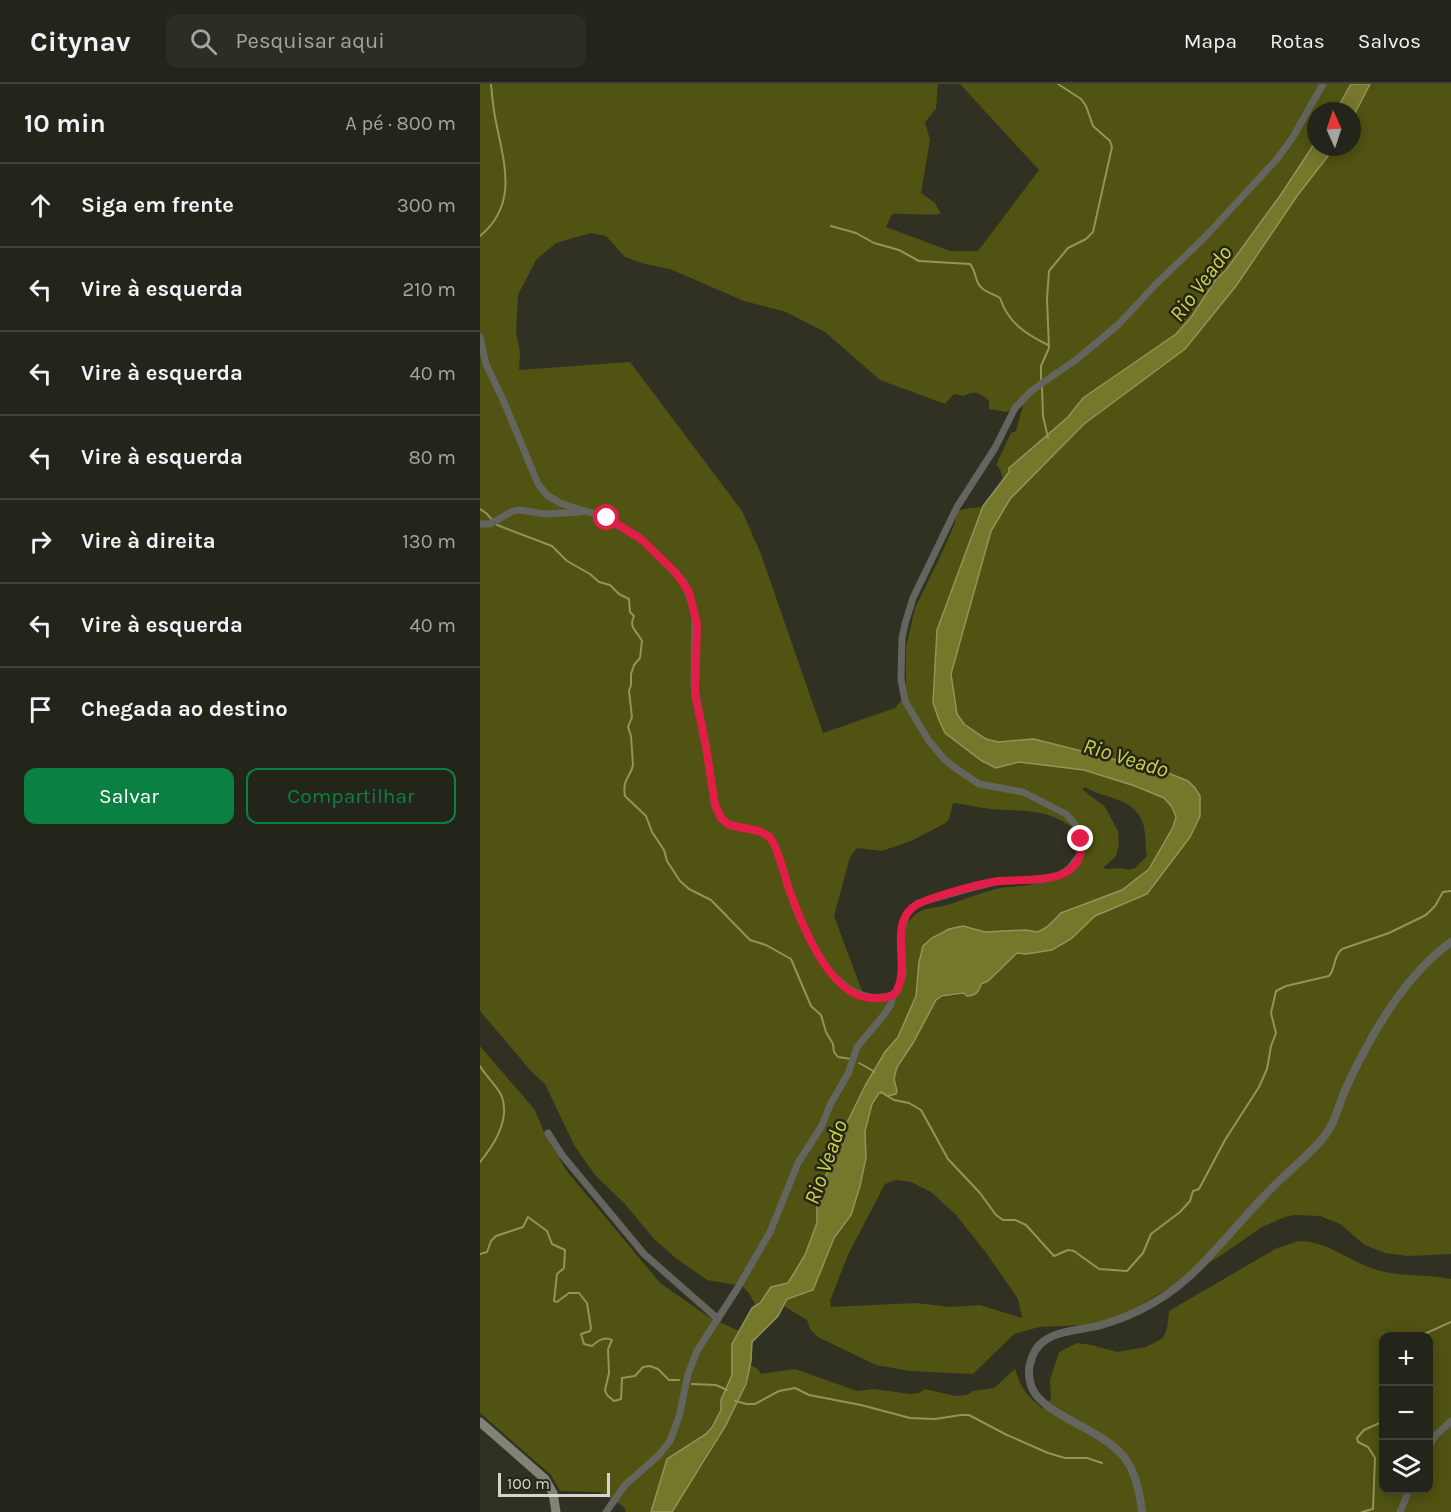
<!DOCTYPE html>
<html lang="pt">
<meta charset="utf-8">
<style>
body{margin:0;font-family:Karla,sans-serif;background:#2c2d23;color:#f1f3f6}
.controls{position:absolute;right:18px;bottom:18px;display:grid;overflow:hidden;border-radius:12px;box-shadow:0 3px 15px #0003}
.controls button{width:54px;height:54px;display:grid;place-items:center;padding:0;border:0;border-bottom:2px solid #414239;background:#24251a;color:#f1f3f6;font:30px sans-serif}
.compass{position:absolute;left:827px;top:18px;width:54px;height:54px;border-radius:50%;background:#24251a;box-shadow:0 3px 15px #0003;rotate:357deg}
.scale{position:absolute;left:18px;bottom:15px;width:112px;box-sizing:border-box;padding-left:6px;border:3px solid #d4d5cb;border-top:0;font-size:16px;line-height:21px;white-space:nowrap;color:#d4d5cb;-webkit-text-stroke:4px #262718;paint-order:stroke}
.stop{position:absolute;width:18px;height:18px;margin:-14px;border:4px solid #e11d48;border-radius:50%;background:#fff}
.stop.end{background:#e11d48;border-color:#fff;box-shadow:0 2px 6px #0008}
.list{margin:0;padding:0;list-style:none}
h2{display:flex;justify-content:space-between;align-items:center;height:78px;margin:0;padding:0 24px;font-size:26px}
h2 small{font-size:20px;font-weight:400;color:#a3a5a2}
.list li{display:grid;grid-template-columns:39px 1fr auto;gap:18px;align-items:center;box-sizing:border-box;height:84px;padding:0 24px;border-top:2px solid #414239}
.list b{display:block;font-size:22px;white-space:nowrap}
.list em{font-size:20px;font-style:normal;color:#a3a5a2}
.actions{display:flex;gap:12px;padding:18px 24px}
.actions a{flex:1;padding:14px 0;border:2px solid #0b8043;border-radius:12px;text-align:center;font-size:21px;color:#0b8043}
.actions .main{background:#0b8043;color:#fff}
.icon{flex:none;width:33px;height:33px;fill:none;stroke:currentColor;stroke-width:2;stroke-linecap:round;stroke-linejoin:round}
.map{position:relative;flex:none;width:971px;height:1428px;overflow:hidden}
header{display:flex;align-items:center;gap:36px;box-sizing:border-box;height:84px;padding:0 30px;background:#24251a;border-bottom:2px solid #414239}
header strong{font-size:28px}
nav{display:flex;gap:33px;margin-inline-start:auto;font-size:21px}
.search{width:420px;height:54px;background:#2c2d23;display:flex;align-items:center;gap:15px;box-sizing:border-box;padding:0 21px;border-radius:12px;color:#a3a5a2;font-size:22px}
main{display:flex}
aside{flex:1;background:#24251a}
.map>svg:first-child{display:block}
.green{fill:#505311;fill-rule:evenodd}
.water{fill:#75782b;stroke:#92945b;stroke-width:1.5}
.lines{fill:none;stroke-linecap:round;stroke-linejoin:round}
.stream{stroke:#92945b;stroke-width:2}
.minor{stroke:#64655e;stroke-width:7}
.tertiary{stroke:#64655e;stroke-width:8}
.secondary{stroke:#828377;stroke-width:9}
.route{stroke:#e11d48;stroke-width:8}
.labels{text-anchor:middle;stroke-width:5;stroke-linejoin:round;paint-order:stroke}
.water-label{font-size:22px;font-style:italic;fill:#ccd24b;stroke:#262718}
</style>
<header>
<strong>Citynav</strong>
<div class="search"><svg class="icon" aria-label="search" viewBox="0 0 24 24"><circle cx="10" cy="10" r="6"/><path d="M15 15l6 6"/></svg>Pesquisar aqui</div>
<nav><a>Mapa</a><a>Rotas</a><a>Salvos</a></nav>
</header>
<main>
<aside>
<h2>10 min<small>A pé · 800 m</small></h2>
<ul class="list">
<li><svg class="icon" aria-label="ahead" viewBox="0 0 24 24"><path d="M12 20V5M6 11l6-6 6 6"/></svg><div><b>Siga em frente</b></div><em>300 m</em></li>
<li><svg class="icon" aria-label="left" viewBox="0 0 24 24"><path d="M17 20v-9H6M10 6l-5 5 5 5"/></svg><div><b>Vire à esquerda</b></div><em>210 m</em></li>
<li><svg class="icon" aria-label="left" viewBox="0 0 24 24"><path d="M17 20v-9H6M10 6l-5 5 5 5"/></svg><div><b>Vire à esquerda</b></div><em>40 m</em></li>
<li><svg class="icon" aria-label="left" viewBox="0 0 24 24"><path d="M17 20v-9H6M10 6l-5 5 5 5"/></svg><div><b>Vire à esquerda</b></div><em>80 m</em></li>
<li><svg class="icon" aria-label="right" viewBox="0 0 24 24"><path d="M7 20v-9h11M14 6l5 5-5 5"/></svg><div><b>Vire à direita</b></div><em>130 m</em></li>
<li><svg class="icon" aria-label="left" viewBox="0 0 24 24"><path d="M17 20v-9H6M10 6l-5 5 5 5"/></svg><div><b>Vire à esquerda</b></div><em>40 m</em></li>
<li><svg class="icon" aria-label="arrive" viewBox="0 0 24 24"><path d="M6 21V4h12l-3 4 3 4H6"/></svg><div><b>Chegada ao destino</b></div></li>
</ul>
<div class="actions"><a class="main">Salvar</a><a>Compartilhar</a></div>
</aside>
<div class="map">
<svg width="971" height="1428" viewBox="0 0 971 1428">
<rect width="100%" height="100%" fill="#303122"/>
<path class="green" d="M 0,0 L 458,0 L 456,25 L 445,38 L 450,56 L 441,109 L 455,119 L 461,130 C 444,132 429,129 412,130 L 406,143 L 470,167 L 498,167 L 559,86 L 480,0 L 871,0 L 856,27 L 836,27 L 836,57 L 802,109 L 746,186 L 736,195 L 712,232 L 696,250 L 603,314 L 588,333 L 529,384 L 529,388 L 523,395 L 520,385 L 516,381 L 531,349 L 536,347 L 543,322 L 539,322 L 527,328 L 509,325 L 509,317 C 500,309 495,306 484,312 L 474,310 L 465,320 L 400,296 L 345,248 L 306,228 L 264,217 L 190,185 L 165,180 L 145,173 L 126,152 L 111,149 L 76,159 L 56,176 L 38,211 L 36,248 L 40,268 L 39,286 L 150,278 L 262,427 L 281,470 L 343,649 L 415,624 L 426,611 L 426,563 L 435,524 L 459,475 L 475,439 L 477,427 L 489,424 L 502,423 L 457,546 L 453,619 L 465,649 L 502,677 L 516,684 L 539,678 L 604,686 L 655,702 L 684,714 L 696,730 L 693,743 L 669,785 L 642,806 L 577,831 L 567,843 L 558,848 L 545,846 L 505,848 L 483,842 L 469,845 L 452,854 L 439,878 L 436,912 L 425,939 L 418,953 L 405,968 L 386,1000 L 359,1055 L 337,1117 L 337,1139 L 325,1171 L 308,1199 L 291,1203 L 276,1222 L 269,1209 L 262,1202 L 227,1196 L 197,1175 L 174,1155 L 145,1120 L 115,1091 L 94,1061 L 65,1000 L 51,987 L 0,927 ZM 605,703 C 624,715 654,713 663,739 C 666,750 665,762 667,772 L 655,784 L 648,786 C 639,782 632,787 623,784 L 636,772 L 639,760 L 638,747 L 625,723 L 602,705 ZM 473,719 C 485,720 498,724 511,725 C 545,728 568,723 597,747 L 597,778 C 588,784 579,792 570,796 C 557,802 534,802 520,804 C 501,808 484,816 467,821 C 456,824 445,823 436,830 C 401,857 449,914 386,918 L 354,832 L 370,773 L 377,764 L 402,767 L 431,757 L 464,740 L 469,735 Z
M 890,0 L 971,0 L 971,1170 L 928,1172 L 905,1169 L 885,1161 L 860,1140 L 840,1132 L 814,1131 L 805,1133 L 782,1143 L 737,1174 L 643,1232 L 606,1241 L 559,1243 L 534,1250 L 493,1290 L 429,1287 L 396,1281 L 338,1253 L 330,1245 L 327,1236 L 302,1221 L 307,1215 L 333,1206 L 354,1154 L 371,1131 L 386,1074 L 385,1048 L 392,1020 L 399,1009 L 416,1003 L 414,995 L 417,983 L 433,959 L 456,916 C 464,911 474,913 483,910 C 505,902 521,885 537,869 L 546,870 L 591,855 L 615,832 L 667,810 L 710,753 L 720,732 L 720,713 L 715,704 L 708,697 L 688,689 L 554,655 L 517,658 L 506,655 L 484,640 L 477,630 L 471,590 L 511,447 L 530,415 L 604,340 L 705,265 L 756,202 L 817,112 L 855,63 L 872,63 L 872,35 ZM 416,1096 L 431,1098 L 451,1108 L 476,1131 L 507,1170 L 538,1215 L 542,1234 L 500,1221 L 470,1223 L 436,1219 L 351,1223 L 350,1217 L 368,1171 L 405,1100 Z
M 0,962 L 55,1026 L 64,1048 L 86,1086 L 180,1199 L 229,1233 L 259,1247 L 252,1260 L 252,1291 L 241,1316 L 241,1326 L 226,1350 L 187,1376 L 171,1428 L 146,1428 L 144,1423 L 119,1408 L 80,1407 L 71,1391 L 0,1329 Z
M 819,1157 C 848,1157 870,1178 897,1186 C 921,1193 946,1190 971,1195 L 971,1428 L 192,1428 C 220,1384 259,1332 270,1281 L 278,1285 L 281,1290 L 315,1285 L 377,1307 L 394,1305 L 430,1310 L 439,1309 L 445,1305 L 475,1312 L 487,1311 L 493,1307 L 514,1304 L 535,1285 C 541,1304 546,1311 562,1324 L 571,1315 L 570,1296 L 579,1268 L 597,1259 L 611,1261 L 637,1268 L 666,1263 L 683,1254 L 687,1245 L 689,1227 L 797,1164 ZM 904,1252 L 948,1252 L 948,1406 L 904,1406 Z"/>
<path class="water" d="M 871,0 L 890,0 L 872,35 L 872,27 L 856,27 Z
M 836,57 L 836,63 L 855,63 L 817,112 L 756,202 L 705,265 L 604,340 L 530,415 L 511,447 L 471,590 L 477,630 L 484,640 L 506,655 L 518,658 L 554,655 L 688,689 L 708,697 L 715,704 L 720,712 L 720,732 L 710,753 L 667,810 L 615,832 L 591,855 L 572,866 L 546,870 L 537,869 L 508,897 L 501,900 C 499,907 496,912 487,912 L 484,909 L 462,912 L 456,916 L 433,959 L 417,983 L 414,995 L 417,1007 L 416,1010 L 407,1012 L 403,1009 L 399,1009 L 392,1020 L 385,1047 L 386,1074 L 380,1102 L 371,1131 L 354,1154 L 333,1206 L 307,1215 L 298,1232 L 272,1258 L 271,1277 L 266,1300 L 245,1343 L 192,1428 L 171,1428 L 187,1375 L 226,1350 L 232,1343 L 241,1326 L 241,1316 L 252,1291 L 252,1260 L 272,1224 L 280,1219 L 291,1203 L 308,1199 L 325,1171 L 337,1139 L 337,1117 L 359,1055 L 386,1000 L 405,968 L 418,953 L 436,912 L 439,878 L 443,862 L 452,854 L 469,845 L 483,842 L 505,848 L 545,846 L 558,848 L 567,843 L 581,829 L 642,806 L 669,785 L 693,743 L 696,733 L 692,723 L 684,714 L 655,702 L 604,686 L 539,678 L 516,684 L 502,677 L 465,649 L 459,636 L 453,619 L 457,546 L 503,422 L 529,388 L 529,384 L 588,333 L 603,314 L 696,250 L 712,232 L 736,195 L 746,186 L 802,109 Z"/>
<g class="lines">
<path class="stream" d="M 351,142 L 376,149 L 394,159 L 419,166 L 439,177 L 490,180 C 495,186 495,193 498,199 C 502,208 513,209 520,214 C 528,239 546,250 568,261
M 0,152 C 40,119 23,76 15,33 C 13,22 12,11 11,0
M 561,295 L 561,282 L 569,264 L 567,215 L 569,187 L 588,164 L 606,155 L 613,148 L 632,63 L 630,57 L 613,42 L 606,22 L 601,15 L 578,0
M 562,303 L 563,332 L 568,354
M 0,425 L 6,429 L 17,441 L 72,462 L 87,477 L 110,490 L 119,498 L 130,501 L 139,510 L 149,515 L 150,528 L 154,532 C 148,544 158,548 162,557 L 160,574 L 154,581 L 151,590 L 151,601 L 149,607 L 152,633 L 148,643 L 151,652 L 153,681 C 151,693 142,694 145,712 L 166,732 L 172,748 L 184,766 L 187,777 L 200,797 L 209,805 L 231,816 L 270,856 L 286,861 L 311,875 L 331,922 L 341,931 L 346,948 L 353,960 L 354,968 L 358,973 L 371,975
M 379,979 L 395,988
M 0,982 C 6,993 18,1002 22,1013 C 30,1036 14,1061 0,1078
M 401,1008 L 414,1016 L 429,1019 L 441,1026 L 468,1075 L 500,1109 L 516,1131 L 523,1136 L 535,1136 L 546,1141 L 574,1172 L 588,1166 L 594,1167 L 619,1185 L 647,1187 L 663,1169 L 671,1150 L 700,1128 L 710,1117 L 713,1107 L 719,1105 L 745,1056 L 779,1003 L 787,985 L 791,962 L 796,949 L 791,929 L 796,907 L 806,902 L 849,892 C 856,884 853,872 862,865 L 909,849 L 946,831 L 955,822 L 963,808 L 971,807
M 0,1170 L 7,1168 L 11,1157 L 16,1152 L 43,1143 L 48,1133 L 67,1147 L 72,1160 L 85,1166 L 84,1184 L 77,1190 L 74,1217 L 77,1218 L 89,1209 L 99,1209 L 107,1219 L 111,1244 L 110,1247 L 101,1250 L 104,1260 L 112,1262 C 117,1257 125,1252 132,1256 L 128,1265 L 129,1289 L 125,1306 L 127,1311 L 134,1317 L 141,1315 L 142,1294 L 155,1292 L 163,1283 L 170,1282 L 178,1285 L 189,1296 L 199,1296
M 940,1252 L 971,1238
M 212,1300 L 236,1301 L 247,1306
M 255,1317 L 267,1320 L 275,1320 L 299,1307 L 315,1304 L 329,1311 L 381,1321 L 430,1334 L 455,1335 L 481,1331 L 489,1331 L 525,1350 L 568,1369 L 585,1374 L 607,1374 L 622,1379
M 882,1428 L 893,1425 L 895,1374 L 888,1363 L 878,1358 L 877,1354 L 884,1346 L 904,1337"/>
<path class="minor" d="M 0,253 L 6,280 L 24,318 L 58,400 L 67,411 L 80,419 L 127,434 L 161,455 L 204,498 L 215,529 L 214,600 L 226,662 L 235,721 L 241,734 L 249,741 L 279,747 L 290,753 C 300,769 303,788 309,805 C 324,848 355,929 413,911
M 0,440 L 10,440 L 33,427 L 39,426 L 66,430 L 101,428
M 68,1049 L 82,1071 L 164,1170 L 238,1235
M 948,1363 L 955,1352 L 971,1337
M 126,1428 L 145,1401 L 178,1372 L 190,1357 L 199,1333 L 208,1290 L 217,1267 L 257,1205 L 290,1148 L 318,1079 L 341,1043 L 351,1019 L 368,990 L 377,963 L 403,932 L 411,920 L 413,911 L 419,903 L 423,889 L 421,848 L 427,829 L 438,819 L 499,802 L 519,797 L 560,796 L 578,792 L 589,785 L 600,771 L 600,751 L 596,741 L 586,730 L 543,708 L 499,700 L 474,683 L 464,675 L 449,657 L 425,617 L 421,595 L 422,554 L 425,540 L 433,514 L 477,423 L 515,364 L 535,324 L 551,307 L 597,275 L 639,240 L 675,201 L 725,153 L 797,75 L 813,53 L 843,0
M 920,1428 L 929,1406"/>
<path class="tertiary" d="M 662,1428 C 660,1409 656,1388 644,1373 C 623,1346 565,1331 553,1306 C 549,1299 548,1288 550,1280 C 552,1271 557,1262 564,1257 C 579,1246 603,1246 621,1241 C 660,1230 696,1208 724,1178 C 747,1154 768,1128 791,1105 C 809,1086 831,1070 846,1050 C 856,1037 859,1019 866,1004 C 889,954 925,891 971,858"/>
<path class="secondary" d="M 0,1338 L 65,1395 L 73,1409 L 76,1428"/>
</g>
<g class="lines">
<path class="route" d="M 127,434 L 161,455 L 196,489 L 209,508 L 217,540 L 215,610 L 226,663 L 235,721 L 241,734 L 249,741 L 279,747 L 290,753 C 300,769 303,788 309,805 C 321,839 351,917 395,914 C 403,914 411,914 416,908 C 431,882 409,845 432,824 C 443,814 503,799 520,797 C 549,794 606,803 601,755"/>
</g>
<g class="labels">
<g class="water-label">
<text transform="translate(720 199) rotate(-53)" y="8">Rio Veado</text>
<text transform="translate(646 673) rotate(17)" y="8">Rio Veado</text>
<text transform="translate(345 1078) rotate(-70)" y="8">Rio Veado</text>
</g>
</g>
</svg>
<div class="controls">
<button>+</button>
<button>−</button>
<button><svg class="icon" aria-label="layers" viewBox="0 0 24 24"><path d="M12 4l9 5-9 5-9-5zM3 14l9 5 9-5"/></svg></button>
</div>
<svg class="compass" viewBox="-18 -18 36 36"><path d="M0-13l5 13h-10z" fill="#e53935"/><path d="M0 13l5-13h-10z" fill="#a3a5a2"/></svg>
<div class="scale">100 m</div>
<div class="stop" style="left:127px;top:434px"></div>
<div class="stop end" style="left:601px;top:755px"></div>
</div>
</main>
